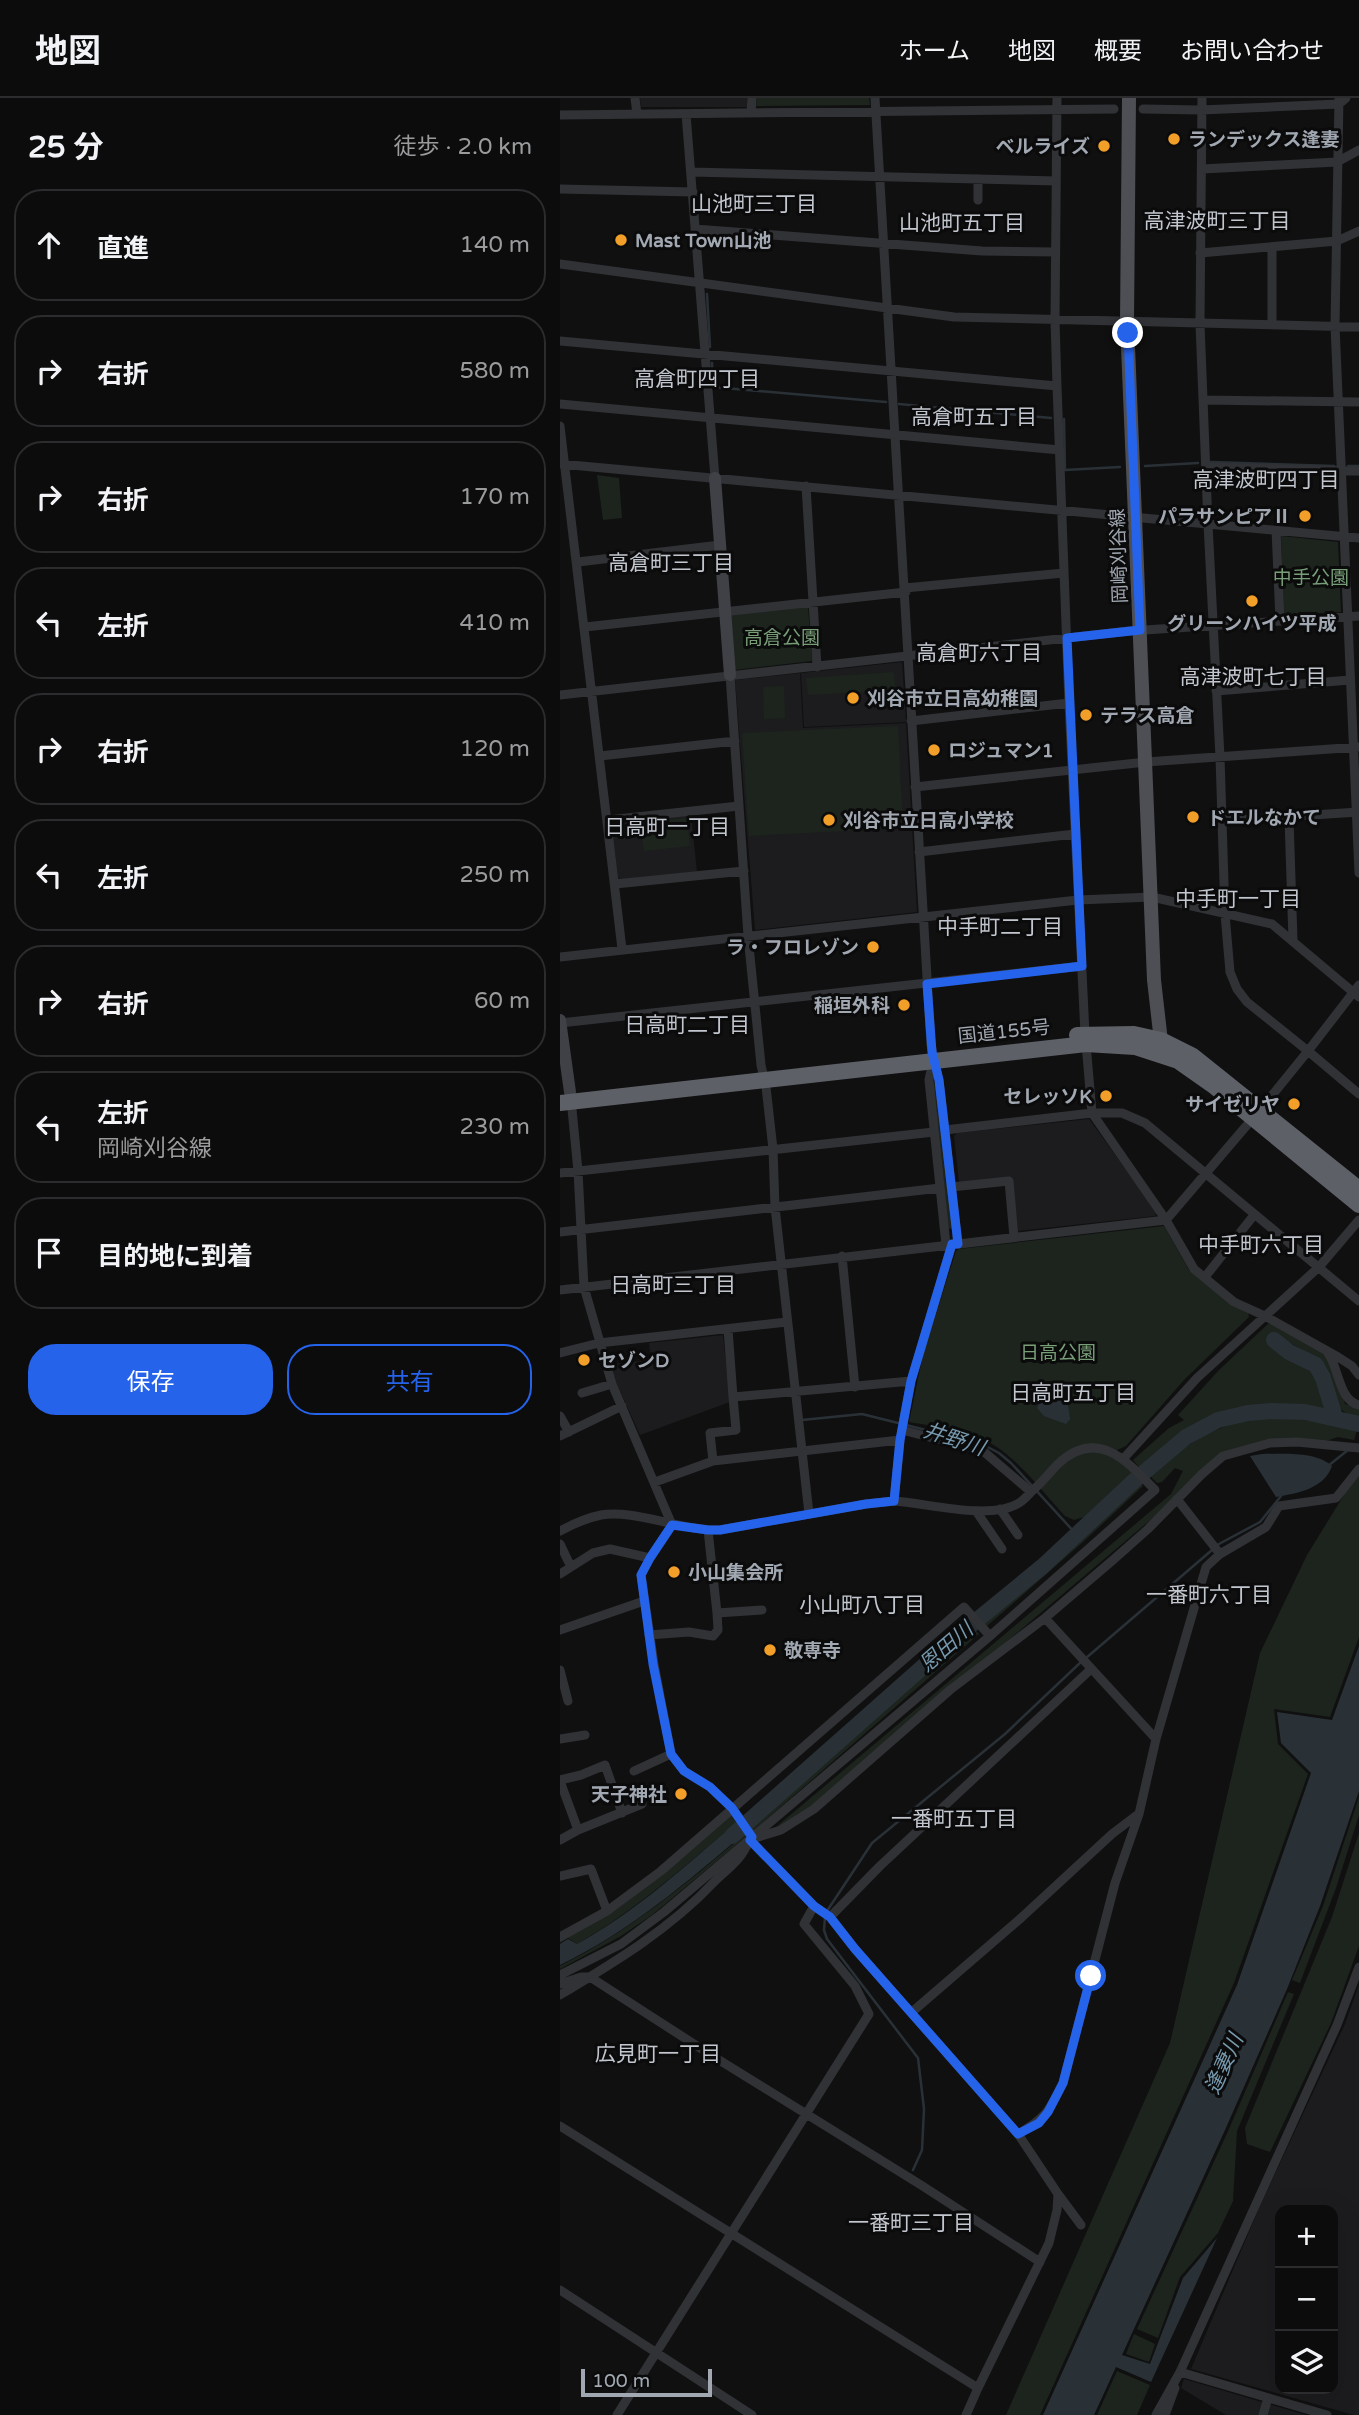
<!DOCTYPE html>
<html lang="ja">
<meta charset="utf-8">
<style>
body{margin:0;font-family:"Varela Round","Noto Sans JP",sans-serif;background:#151516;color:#f1f3f6}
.controls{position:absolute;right:21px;bottom:21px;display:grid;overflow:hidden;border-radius:14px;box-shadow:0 7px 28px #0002}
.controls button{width:63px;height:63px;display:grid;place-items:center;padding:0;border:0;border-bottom:2px solid #2c2c2e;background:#0c0c0d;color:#f1f3f6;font:35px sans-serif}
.scale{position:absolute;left:21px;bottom:18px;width:131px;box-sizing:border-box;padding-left:7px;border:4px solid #a1a8b2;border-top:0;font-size:19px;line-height:24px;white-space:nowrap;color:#a1a8b2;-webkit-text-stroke:5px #0b0b0c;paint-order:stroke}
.stop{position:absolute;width:21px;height:21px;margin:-16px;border:5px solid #2563eb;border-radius:50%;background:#fff}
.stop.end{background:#2563eb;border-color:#fff;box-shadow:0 2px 7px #0008}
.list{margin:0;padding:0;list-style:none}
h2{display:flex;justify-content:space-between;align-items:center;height:91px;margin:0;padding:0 28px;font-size:30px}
h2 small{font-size:23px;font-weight:400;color:#9a9b9d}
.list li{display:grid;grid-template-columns:46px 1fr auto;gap:21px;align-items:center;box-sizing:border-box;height:112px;margin:0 14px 14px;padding:0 14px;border:2px solid #2c2c2e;border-radius:28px}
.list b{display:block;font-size:26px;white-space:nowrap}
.list p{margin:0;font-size:23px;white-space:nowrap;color:#9a9b9d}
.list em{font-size:23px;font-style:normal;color:#9a9b9d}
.actions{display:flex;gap:14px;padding:21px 28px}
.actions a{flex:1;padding:16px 0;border:2px solid #2563eb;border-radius:28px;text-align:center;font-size:24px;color:#2563eb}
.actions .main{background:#2563eb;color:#fff}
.icon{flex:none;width:38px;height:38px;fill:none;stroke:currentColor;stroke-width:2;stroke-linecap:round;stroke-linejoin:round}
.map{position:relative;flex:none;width:799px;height:2317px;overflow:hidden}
header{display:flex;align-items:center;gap:42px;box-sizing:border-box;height:98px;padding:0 35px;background:#0c0c0d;border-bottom:2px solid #2c2c2e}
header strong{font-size:33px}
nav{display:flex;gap:38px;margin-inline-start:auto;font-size:24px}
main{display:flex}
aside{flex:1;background:#0c0c0d}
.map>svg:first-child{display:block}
.built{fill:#1c1c1e;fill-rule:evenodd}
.green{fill:#1c241d}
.water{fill:#293137}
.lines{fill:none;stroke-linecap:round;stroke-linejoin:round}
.stream{stroke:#293137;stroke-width:2.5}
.river{stroke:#293137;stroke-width:16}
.street{stroke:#313236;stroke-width:9}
.secondary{stroke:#3f4146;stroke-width:12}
.primary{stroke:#4d4f55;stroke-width:14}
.highway{stroke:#5d6067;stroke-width:16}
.route{stroke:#2563eb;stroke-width:9}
.poi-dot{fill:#f19f28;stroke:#0b0b0c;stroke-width:2.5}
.labels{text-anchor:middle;stroke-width:6;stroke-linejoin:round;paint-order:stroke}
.poi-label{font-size:19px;font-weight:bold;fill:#a1a8b2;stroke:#0b0b0c;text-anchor:start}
.street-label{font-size:19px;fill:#a1a8b2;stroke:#0b0b0c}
.park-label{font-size:19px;fill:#789e78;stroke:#0b0b0c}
.neighbourhood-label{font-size:21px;fill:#c2c6ce;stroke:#0b0b0c}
.water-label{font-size:21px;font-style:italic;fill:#7799ae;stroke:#0b0b0c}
</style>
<header>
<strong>地図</strong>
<nav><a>ホーム</a><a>地図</a><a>概要</a><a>お問い合わせ</a></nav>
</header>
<main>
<aside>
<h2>25 分<small>徒歩 · 2.0 km</small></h2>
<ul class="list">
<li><svg class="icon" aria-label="ahead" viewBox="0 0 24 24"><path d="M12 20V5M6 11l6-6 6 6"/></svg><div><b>直進</b></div><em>140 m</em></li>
<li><svg class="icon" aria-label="right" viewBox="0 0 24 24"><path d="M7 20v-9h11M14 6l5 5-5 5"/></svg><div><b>右折</b></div><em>580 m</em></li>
<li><svg class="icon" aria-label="right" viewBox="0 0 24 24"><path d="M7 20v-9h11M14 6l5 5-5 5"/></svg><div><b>右折</b></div><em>170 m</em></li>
<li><svg class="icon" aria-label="left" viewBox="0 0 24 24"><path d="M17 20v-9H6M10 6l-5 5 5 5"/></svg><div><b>左折</b></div><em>410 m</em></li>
<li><svg class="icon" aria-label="right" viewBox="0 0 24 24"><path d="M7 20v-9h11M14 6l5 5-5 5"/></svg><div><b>右折</b></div><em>120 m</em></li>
<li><svg class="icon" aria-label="left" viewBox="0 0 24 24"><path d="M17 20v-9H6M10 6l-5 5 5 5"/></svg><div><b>左折</b></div><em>250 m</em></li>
<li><svg class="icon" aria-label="right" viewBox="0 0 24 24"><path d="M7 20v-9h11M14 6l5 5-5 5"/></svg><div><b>右折</b></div><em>60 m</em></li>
<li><svg class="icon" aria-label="left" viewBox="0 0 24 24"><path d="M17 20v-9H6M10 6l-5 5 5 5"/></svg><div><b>左折</b><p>岡崎刈谷線</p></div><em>230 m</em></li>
<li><svg class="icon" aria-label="arrive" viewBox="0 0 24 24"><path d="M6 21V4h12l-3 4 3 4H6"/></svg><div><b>目的地に到着</b></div></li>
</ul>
<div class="actions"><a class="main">保存</a><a>共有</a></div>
</aside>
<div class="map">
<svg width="799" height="2317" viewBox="0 0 799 2317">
<rect width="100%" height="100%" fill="#101011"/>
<path class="built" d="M 80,0 L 187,0 L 187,9 L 81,9 Z
M 342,564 L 346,624 L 244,629 L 241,575 Z
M 240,575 L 243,630 L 346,625 L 357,814 L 195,832 L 175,582 Z
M 131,717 L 137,774 L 62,783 L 58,779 L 52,729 L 55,726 Z
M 529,1021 L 597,1114 L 595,1118 L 458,1133 L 452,1079 L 399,1084 L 394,1038 L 397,1035 Z
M 163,1237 L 170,1304 L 80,1337 L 56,1284 L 51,1266 L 91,1262 L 89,1245 Z
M 799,1887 L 799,2317 L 794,2317 L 631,2271 L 700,2108 L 785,1926 ZM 720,2112 L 773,2112 L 773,2291 L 720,2291 Z
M 624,2281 L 746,2317 L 666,2317 L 621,2290 Z"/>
<path class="green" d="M 197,0 L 309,0 L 310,7 L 196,8 Z
M 37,377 L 59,380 L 62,420 L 43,422 Z
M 721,438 L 778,444 L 781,514 L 724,517 Z
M 248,508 L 252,563 L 174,572 L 169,516 Z
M 334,574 L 335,592 L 248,597 L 246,580 Z
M 224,588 L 225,620 L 204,621 L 203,589 Z
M 338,628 L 343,730 L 189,738 L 182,635 Z
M 127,720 L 130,748 L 84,753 L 81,734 L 57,736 L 56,728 Z
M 376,985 L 392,1130 L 388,1131 L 372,986 Z
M 604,1128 L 629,1172 L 673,1208 L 688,1213 L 689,1219 L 624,1282 L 566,1348 L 557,1352 L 560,1363 L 574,1375 L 524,1419 L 514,1422 L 505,1418 C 484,1396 463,1367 437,1349 C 413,1333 377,1329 349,1324 L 363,1257 L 396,1153 L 399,1151 Z
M 709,1225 L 763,1254 L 777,1278 L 785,1306 L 799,1310 L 799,1319 C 763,1312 779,1286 760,1265 C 748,1252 727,1244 712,1236 L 709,1243 L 751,1268 L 761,1281 L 770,1314 C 686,1297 643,1313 579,1369 L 573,1362 L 609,1330 L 624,1322 L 618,1317 L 659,1272 Z
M 720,1319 L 767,1325 L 797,1332 L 794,1342 L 778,1339 L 766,1343 L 736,1341 L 662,1357 L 608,1407 L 256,1705 L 203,1740 L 611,1396 L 623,1373 L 615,1370 L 602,1384 L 597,1385 L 590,1378 C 635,1339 659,1323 720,1319 Z
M 799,1378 L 799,1539 L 770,1619 L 714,1611 L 718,1646 L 748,1676 L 674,1885 L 480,2317 L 446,2317 L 610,1945 L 700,1555 L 747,1457 L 787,1392 Z
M 579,1384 L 583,1388 L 523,1444 L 427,1528 L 423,1524 L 520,1440 Z
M 415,1532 L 419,1536 L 192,1734 L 190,1731 Z
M 799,1699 L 799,1717 L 776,1790 L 740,1885 L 732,1882 L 763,1808 Z
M 170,1715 L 177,1724 C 125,1768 76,1812 17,1846 L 8,1840 L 0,1845 L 0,1841 L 30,1826 Z
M 186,1735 L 188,1737 L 92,1817 L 61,1838 L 0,1871 L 0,1868 C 70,1833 127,1785 186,1735 Z
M 799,1735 L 799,1848 L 771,1925 L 710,2054 L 687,2046 L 685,2030 L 772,1819 Z
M 728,1894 L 734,1896 L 677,2033 L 673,2103 L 658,2135 L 620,2179 L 598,2240 L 577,2231 L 669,2031 Z
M 574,2236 L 595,2246 L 589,2264 L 566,2256 Z
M 557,2273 L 590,2287 L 577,2317 L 537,2317 Z"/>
<path class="water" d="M 500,1283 L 505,1287 L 510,1321 L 506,1326 L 484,1318 L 477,1310 L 483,1297 L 493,1299 L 494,1288 Z
M 702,1356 C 722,1356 756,1353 772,1368 C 764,1391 738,1395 716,1399 L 690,1358 Z
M 799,1548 L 799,1693 L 760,1808 L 727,1891 L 665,2032 L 562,2257 L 590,2266 L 623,2180 L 657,2140 L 591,2284 L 556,2269 L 534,2317 L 483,2317 L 677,1887 L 751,1675 L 721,1645 L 717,1614 L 772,1622 Z
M 177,1724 L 186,1734 C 127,1784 70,1833 0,1867 L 0,1846 L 8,1841 L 17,1846 C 77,1813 125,1768 177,1724 Z"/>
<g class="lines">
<path class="stream" d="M 147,196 L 150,249
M 152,265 L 153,289 L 326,304
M 339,306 L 491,320
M 504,321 L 505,372 L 560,369
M 651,364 L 774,368
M 585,368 L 638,365
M 788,368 L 799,368
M 242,1322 L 302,1316 L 422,1346 L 439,1355 L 451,1365 L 517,1437
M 768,1368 L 788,1352
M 526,1560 L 659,1446 L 700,1424 L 721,1398
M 267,1813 L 312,1745 L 445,1636 L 521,1564
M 265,1819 L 264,1832 L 267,1841 L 358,1960 L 364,2011 L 362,2052 L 353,2072"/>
<path class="river" d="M 714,1242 L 729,1254 L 756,1267 L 763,1280 L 775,1319
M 172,1738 L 400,1536 L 483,1468 L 575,1382 L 626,1339 L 658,1322 L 688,1315 L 712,1313 L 745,1314 L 799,1326"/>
<path class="street" d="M 75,0 L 77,16
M 315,0 L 371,947 L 379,982 L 398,1146
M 497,0 L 495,222 L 497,288 L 509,605 L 525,936
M 779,0 L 775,228 L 799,775
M 583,11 L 641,12 L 779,6 L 786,0
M 191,15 L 192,0
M 126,16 L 155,380
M 0,17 L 554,11
M 642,71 L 777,64 L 799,52
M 131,74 L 496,83
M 0,91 L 133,94
M 418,102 L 418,81
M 135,131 L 422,153 L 495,154
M 712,150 L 712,227
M 640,155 L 777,143 L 799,133
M 0,166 L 394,219 L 799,229
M 0,243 L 497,288
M 643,302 L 799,304
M 0,306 L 500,352
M 0,328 L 62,851
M 0,366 L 648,426 L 640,226 L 642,0
M 646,369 L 799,373
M 246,388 L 257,569
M 716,432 L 720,522
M 18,464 L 160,447
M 345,490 L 504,475
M 25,529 L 346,494
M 170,577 L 188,838 L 201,967 L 206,989 L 213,1051 L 215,1109 L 249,1416
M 656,593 L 790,582
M 0,597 L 569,533 L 799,518
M 351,623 L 509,605
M 40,658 L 175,643
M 355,689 L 586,664 L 799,649
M 729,720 L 733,842
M 48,722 L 179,708
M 661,723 L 799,714
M 359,754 L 515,736
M 55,786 L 184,773
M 0,859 L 518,802 L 592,799 L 712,826 L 799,899
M 799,887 L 748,953 L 799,996
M 0,925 L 522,868
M 526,946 L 532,1015 L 606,1122 L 634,1171 L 674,1204 L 705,1218 L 778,1259 L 792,1268 L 799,1277
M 373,963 L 369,982 L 386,1147
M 11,1001 L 18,1073 L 24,1189 L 52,1286 L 112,1427
M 701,1011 L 748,953 L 687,904 L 677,891 L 670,874 L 665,816 L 660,659 L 648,426 L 799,440
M 385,1032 L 532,1015 L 562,1015 L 585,1025 L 799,1203
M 0,1075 L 374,1034
M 391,1089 L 449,1083 L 454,1139
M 0,1134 L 380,1090
M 282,1158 L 295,1289
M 645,1179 L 694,1117
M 0,1192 L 606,1122 L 693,1020
M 168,1231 L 173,1299 L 351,1283
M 0,1255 L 39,1245 L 227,1224
M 768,1255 C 779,1270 779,1303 799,1307
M 22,1295 L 52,1286
M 0,1318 L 9,1334
M 0,1338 L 62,1308
M 564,1360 L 637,1280 L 759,1169 L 799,1122
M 153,1363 L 150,1335 L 176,1332 L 173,1299
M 95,1384 L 153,1363 L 340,1342
M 617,1401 L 660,1456 L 706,1429 L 719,1408 L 776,1400 L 799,1371
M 334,1403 C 367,1405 430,1423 459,1405 C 464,1402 468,1397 471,1394
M 440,1411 L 458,1437
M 416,1413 L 442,1451
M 112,1427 L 90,1460 L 81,1477 L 94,1566 L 111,1656 L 124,1673 L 150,1689 L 172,1710 L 193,1739
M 148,1432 L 157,1515 L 202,1512
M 0,1433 C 13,1426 26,1420 41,1417 C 74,1411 122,1433 160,1432 L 306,1406 L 334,1403 L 340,1342 L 351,1283 L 392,1146
M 0,1446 L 11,1469
M 0,1476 L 33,1455 L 50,1451 L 90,1460
M 485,1520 L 596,1641
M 0,1532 L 84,1503
M 89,1537 L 129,1534 L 153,1538 L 158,1532 L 157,1515
M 0,1572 L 8,1603
M 0,1641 L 25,1637
M 74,1673 L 111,1656
M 0,1682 L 21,1677 L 45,1667 L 62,1715
M 0,1683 L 18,1732
M 192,1741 L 221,1732 L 254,1711 L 390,1592 L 485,1520 L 553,1462 L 588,1431 L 642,1376 L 663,1358 L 710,1345 L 737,1344 L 799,1350
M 0,1742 L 18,1732 L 82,1706
M 0,1778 L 31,1771 L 47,1813
M 270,1819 L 320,1768 L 530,1572
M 0,1839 L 47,1813 L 101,1773 L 404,1509 L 430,1538
M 0,1877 L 61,1846 L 104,1814 L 430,1538 L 595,1392 C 567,1363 537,1329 498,1366 C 489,1375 482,1385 471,1394 L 423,1353 L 342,1332
M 0,1886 L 21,1879 L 30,1879 L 151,1957 L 361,2087 L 480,2164
M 0,1897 C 55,1864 110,1831 154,1784 C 169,1769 180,1764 189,1743
M 352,1914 L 461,1820 L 552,1736 L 577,1717
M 0,2028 L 418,2290 L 489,2145 L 497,2112 L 498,2096 L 458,2036 L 295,1851 L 270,1819 L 254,1808 L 190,1742
M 458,2036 C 486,2020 489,2013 503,1985 L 555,1785 L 579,1716 L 596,1641 L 646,1469 L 660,1456
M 498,2096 L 521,2127
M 0,2192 L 192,2317
M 620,2274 L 767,2317
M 57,2317 L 309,1916 L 295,1888 L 244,1826 L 254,1808
M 406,2317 L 418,2290
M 596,2317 L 620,2274 L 777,1927 L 799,1869
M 605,2317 L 615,2290
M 703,2317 L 708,2300"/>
<path class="secondary" d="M 155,380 L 170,577
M 0,922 L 10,994"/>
<path class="primary" d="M 569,0 L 567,224 L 594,882 L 602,952"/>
<path class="highway" d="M 517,937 L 574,936 L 601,942 L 633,958 L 799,1091
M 0,1005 L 526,946 L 575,949 L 618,963 L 655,989 L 799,1107"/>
</g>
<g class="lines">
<path class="route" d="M 531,1878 L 503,1985 L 488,2014 L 479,2025 L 458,2036 L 295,1851 L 270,1819 L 254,1808 L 190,1742 L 192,1739 L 172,1710 L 150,1689 L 124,1673 L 111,1656 L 93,1566 L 81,1477 L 90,1460 L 112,1427 L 148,1432 L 160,1432 L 306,1406 L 334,1403 L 340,1342 L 351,1283 L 392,1146 L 398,1146 L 379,982 L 372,954 L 367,886 L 522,868 L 507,540 L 580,532 L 568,235"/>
</g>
<g class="poi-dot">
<circle cx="614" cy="41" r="7"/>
<circle cx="544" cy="48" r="7"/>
<circle cx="61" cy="142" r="7"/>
<circle cx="745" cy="418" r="7"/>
<circle cx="692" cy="503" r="7"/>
<circle cx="293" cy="600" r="7"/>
<circle cx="526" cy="617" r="7"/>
<circle cx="374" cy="652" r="7"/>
<circle cx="633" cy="719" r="7"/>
<circle cx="269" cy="722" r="7"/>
<circle cx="313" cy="849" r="7"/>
<circle cx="344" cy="907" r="7"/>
<circle cx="546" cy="998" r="7"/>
<circle cx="734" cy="1006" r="7"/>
<circle cx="24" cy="1262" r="7"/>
<circle cx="114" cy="1474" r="7"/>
<circle cx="210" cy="1552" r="7"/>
<circle cx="121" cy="1696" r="7"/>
</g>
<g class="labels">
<g class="poi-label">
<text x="628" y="48">ランデックス逢妻</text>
<text x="530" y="55" text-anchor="end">ベルライズ</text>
<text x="75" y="149">Mast Town山池</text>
<text x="731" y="425" text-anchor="end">パラサンピアⅡ</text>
<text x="692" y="532" text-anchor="middle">グリーンハイツ平成</text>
<text x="307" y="607">刈谷市立日高幼稚園</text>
<text x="540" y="624">テラス高倉</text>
<text x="388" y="659">ロジュマン1</text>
<text x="647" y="726">ドエルなかて</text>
<text x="283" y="729">刈谷市立日高小学校</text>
<text x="299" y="856" text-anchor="end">ラ・フロレゾン</text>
<text x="330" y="914" text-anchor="end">稲垣外科</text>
<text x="532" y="1005" text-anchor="end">セレッソK</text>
<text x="720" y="1013" text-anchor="end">サイゼリヤ</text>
<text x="38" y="1269">セゾンD</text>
<text x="128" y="1481">小山集会所</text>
<text x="224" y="1559">敬専寺</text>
<text x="107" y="1703" text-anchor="end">天子神社</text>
</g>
<g class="street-label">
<text transform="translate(558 458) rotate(-92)" y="7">岡崎刈谷線</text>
<text transform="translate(444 933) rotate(-6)" y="7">国道155号</text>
</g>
<g class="park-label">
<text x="751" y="486">中手公園</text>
<text x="222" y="546">高倉公園</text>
<text x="498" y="1261">日高公園</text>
</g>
<g class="neighbourhood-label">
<text x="194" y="113">山池町三丁目</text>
<text x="657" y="130">高津波町三丁目</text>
<text x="402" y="132">山池町五丁目</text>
<text x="137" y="288">高倉町四丁目</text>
<text x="414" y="326">高倉町五丁目</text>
<text x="706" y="389">高津波町四丁目</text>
<text x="111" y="472">高倉町三丁目</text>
<text x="419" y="562">高倉町六丁目</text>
<text x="693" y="586">高津波町七丁目</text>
<text x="107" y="736">日高町一丁目</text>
<text x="678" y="808">中手町一丁目</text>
<text x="440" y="836">中手町二丁目</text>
<text x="127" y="934">日高町二丁目</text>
<text x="701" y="1154">中手町六丁目</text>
<text x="113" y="1194">日高町三丁目</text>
<text x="513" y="1302">日高町五丁目</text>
<text x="649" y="1504">一番町六丁目</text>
<text x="302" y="1514">小山町八丁目</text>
<text x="394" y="1728">一番町五丁目</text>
<text x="98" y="1963">広見町一丁目</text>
<text x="351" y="2132">一番町三丁目</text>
</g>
<g class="water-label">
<text transform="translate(394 1341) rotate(18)" y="7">井野川</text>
<text transform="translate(386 1549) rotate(-41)" y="7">恩田川</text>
<text transform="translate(664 1966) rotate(-66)" y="7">逢妻川</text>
</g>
</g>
</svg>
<div class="controls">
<button>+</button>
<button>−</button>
<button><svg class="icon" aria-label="layers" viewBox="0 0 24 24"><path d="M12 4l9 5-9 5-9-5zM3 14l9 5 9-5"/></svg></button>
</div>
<div class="scale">100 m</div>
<div class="stop" style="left:531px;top:1878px"></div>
<div class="stop end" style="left:568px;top:235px"></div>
</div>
</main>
